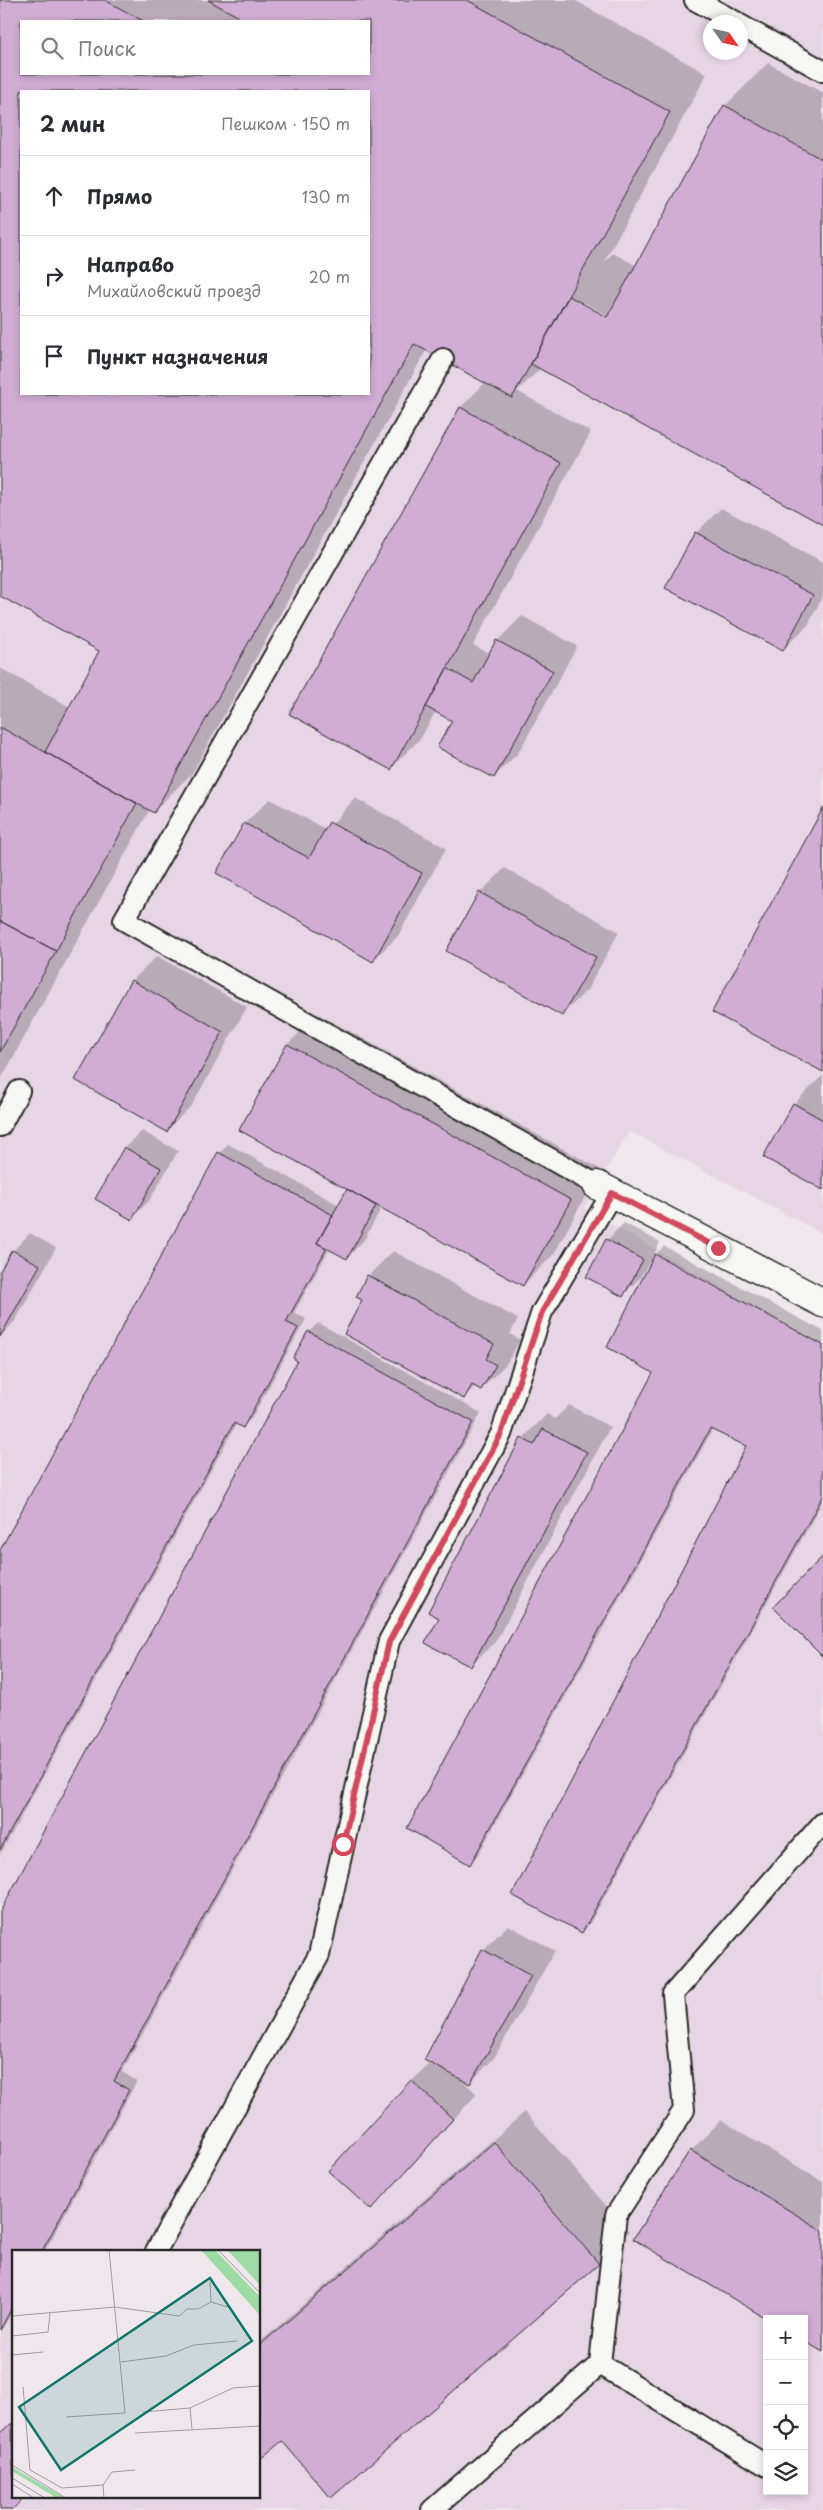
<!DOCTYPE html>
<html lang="ru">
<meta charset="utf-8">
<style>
body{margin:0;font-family:"Playpen Sans",sans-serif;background:#f7f7f7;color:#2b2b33}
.controls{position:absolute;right:15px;bottom:15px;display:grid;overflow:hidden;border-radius:0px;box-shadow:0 2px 8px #0003}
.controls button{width:45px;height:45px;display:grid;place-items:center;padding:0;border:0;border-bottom:1px solid #e1e1e2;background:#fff;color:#2b2b33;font:25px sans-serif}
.compass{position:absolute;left:703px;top:15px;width:45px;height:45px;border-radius:50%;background:#fff;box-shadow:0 2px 8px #0003;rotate:124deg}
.stop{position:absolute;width:15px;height:15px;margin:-11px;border:4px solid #d1495b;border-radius:50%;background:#fff}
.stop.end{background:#d1495b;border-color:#fff;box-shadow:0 1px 5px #0008}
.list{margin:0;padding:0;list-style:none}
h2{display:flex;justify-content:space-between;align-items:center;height:65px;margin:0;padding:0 20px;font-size:21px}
h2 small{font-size:16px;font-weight:400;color:#7c7c81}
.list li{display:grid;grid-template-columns:32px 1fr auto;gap:15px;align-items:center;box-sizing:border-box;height:80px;padding:0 20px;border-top:1px solid #e1e1e2}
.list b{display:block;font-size:19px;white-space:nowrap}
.list p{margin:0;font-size:16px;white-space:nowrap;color:#7c7c81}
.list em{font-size:16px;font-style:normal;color:#7c7c81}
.icon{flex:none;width:28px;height:28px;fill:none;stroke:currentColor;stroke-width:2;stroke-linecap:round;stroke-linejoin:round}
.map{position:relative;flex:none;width:823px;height:2510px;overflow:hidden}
.search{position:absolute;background:#fff;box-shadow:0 2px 8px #0003;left:20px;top:20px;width:350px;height:55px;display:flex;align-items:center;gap:12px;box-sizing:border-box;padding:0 18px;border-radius:0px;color:#7c7c81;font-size:19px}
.panel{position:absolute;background:#fff;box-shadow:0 2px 8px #0003;left:20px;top:90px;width:350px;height:305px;border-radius:0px}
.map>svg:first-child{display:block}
.built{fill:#e6d5e5;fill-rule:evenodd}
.shadow{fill:#0003;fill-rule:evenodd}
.building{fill:#d1acd5;stroke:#2b2b2b;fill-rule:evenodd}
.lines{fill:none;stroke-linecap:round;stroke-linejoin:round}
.service-casing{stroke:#2b2b2b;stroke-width:24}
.minor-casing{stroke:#2b2b2b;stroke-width:31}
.service{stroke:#f6f6f2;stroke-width:20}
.minor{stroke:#f6f6f2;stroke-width:28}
.route{stroke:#d1495b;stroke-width:6}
.inset-road{fill:none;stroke:#a19c9f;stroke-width:1}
.view{fill:#0f766e;fill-opacity:0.15;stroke:#0f766e;stroke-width:2.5}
.inset-edge{fill:none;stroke:#2b2b2b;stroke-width:2.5}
</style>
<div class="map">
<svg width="823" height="2510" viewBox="0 0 823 2510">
<rect width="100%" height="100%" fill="#efe7ec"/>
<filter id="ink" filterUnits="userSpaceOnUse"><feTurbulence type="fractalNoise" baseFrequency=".02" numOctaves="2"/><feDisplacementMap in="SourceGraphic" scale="10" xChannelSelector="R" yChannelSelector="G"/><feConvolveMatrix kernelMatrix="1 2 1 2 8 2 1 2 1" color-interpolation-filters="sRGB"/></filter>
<g filter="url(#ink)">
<path class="built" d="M 0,0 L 823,0 L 823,1234 L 629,1131 L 584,1208 L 823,1346 L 823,2510 L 0,2510 ZM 21,21 L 369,21 L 369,74 L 21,74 ZM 710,22 L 740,22 L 740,52 L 710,52 ZM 21,91 L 369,91 L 369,394 L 21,394 ZM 14,2251 L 259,2251 L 259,2496 L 14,2496 ZM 767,2319 L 804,2319 L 804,2491 L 767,2491 Z"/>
<path class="shadow" d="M 0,0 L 574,0 L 707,74 L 604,262 L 613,253 L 637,266 L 725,106 L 768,63 L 823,93 L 823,523 L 541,368 L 517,391 L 591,432 L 473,645 L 490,654 L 497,641 L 522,616 L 577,646 L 519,752 L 494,777 L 454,721 L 436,711 L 421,738 L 390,769 L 291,713 L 461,407 L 486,382 L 427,349 L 192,773 L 154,811 L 150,809 L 0,1081 L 0,668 L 70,707 L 101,651 L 0,595 ZM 21,21 L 369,21 L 369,74 L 21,74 ZM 21,91 L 369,91 L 369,394 L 21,394 ZM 583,302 L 613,319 L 612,321 L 583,305 Z
M 721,508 L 823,562 L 823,596 L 808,625 L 783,649 L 696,533 Z
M 355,798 L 446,848 L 398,936 L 373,960 L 218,873 L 245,823 L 270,799 L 327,830 Z
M 505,868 L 619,932 L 587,990 L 562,1015 L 448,951 L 480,893 Z
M 157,956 L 247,1007 L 192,1105 L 167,1130 L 132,981 Z
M 318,1014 L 600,1169 L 554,1254 L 523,1285 L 382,1207 L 364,1240 L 347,1258 L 330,1248 L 294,1313 L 306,1319 L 252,1418 L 243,1426 L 237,1423 L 0,1855 L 0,1552 L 220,1153 L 228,1144 L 339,1205 L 349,1189 L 241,1130 L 288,1044 Z
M 823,1075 L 823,1189 L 794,1104 Z
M 142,1131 L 178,1151 L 149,1201 L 132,1218 L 125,1148 Z
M 624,1223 L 660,1242 L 652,1258 L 664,1246 L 823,1331 L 823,1501 L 590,1923 L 582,1932 L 747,1445 L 713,1429 L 478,1855 L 469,1863 L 655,1373 L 652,1262 L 650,1261 L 640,1278 L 623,1295 L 607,1240 Z
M 30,1233 L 56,1248 L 15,1321 L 0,1337 L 0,1274 L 13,1251 Z
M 393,1251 L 518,1319 L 510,1334 L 520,1340 L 506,1364 L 481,1389 L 475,1386 L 464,1397 L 364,1299 L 368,1276 Z
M 318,1323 L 481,1413 L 122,2072 L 137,2081 L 45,2251 L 14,2251 L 14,2310 L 0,2332 L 0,1915 L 299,1361 L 309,1332 Z
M 569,1405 L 610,1427 L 496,1641 L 471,1665 L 440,1617 L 522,1439 L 547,1414 L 555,1419 Z
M 508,1925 L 555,1951 L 494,2058 L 470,2083 L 461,2079 L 477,2094 L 371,2208 L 412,2081 L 431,2062 L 483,1950 Z
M 525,2112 L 629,2232 L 599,2263 L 331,2496 L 282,2439 L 259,2459 L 259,2343 Z
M 721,2120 L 823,2182 L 823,2350 L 804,2319 L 691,2151 Z
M 14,2422 L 14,2496 L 10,2510 L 0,2510 L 0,2435 Z"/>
<path class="building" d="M 0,0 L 105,0 L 143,21 L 21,21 L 21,74 L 369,74 L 369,21 L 237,21 L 239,17 L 208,0 L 467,0 L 670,112 L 512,398 L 414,344 L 154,813 L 45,752 L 99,651 L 0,596 ZM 21,91 L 369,91 L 369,394 L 21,394 Z
M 724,105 L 823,160 L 823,525 L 531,364 L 569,296 L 607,317 Z
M 460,407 L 561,463 L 391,770 L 289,714 Z
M 695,532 L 813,595 L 783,651 L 665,588 Z
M 496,640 L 553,671 L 494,778 L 437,747 L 452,721 L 426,707 L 447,668 L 473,683 Z
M 0,727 L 137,803 L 56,951 L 0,921 Z
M 823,808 L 823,1072 L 712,1012 Z
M 329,822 L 422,873 L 373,962 L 216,873 L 244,823 L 309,858 Z
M 479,892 L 596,957 L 562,1016 L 446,951 Z
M 0,921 L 56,951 L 0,1052 Z
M 131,980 L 223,1032 L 167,1132 L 75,1080 Z
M 287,1044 L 571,1200 L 523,1286 L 239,1130 Z
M 793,1103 L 823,1120 L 823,1190 L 763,1157 Z
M 124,1147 L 161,1168 L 132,1220 L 95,1199 Z
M 218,1152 L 333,1215 L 317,1243 L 327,1248 L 286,1322 L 298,1328 L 243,1428 L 234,1423 L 0,1850 L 0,1550 Z
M 347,1189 L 376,1206 L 347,1259 L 317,1243 Z
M 606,1239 L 643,1260 L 623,1297 L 586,1277 Z
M 12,1250 L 40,1265 L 0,1337 L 0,1271 Z
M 655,1254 L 823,1345 L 823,1496 L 582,1933 L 512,1895 L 746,1446 L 710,1429 L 470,1865 L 407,1828 L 653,1373 L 607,1347 Z
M 367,1275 L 494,1344 L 486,1359 L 496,1365 L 481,1390 L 472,1385 L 464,1399 L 344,1334 L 362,1300 L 356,1297 Z
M 308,1331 L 473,1422 L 114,2081 L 129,2090 L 42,2251 L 14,2251 L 14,2304 L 0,2330 L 0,1912 L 297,1361 L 293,1358 Z
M 543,1429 L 587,1452 L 471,1667 L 425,1643 L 439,1618 L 428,1612 L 521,1438 L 534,1445 Z
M 823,1556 L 823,1657 L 773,1607 Z
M 482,1949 L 531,1976 L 470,2084 L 424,2060 Z
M 411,2080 L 453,2119 L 371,2210 L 328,2171 Z
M 494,2142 L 599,2264 L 331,2498 L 282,2441 L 259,2460 L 259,2346 Z
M 690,2150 L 823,2231 L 823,2352 L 804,2341 L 804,2319 L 767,2319 L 633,2239 Z
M 12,2423 L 14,2496 L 26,2496 L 12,2510 L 0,2510 L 0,2434 Z"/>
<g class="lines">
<g class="service-casing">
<path id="service" d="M 695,0 L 736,22
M 740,25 L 823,71
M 443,359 L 124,920 L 597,1185
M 0,1126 L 19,1091
M 156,2251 L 319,1955 L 389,1641 L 501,1434 L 542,1312 L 612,1193
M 600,2364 L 616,2215 L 684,2110 L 673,1994 L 823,1823
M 432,2510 L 600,2364 L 767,2466"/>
</g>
<g class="minor-casing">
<path id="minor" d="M 597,1185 L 823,1303"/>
</g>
<use href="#service" class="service"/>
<use href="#minor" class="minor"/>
</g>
</g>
<g class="lines" filter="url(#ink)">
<path class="route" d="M 343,1844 L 389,1642 L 501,1434 L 542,1312 L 612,1193 L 718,1248"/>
</g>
<g transform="translate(12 2250)">
<rect width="248" height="248" fill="#efe7ec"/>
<path d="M 189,0 L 203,0 L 247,46 L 247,64 ZM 215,0 L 247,0 L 247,34 L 222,7 ZM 0,217 L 51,247 L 43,247 L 0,221 Z" fill="#9cdba4"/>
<path class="inset-road" d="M 206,0 L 248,43M 198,32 L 199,52 L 219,58M 0,66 L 103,57 L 167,66 L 175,59 L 186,59 L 199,52M 0,86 L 36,82 L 38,63M 0,105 L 31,102M 109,112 L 154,106 L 182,95 L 225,91M 11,137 L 18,220 L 50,238 L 91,235 L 92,248M 131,162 L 178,158M 54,167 L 113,163 L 97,0M 180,179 L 178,158 L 221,138 L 248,136M 123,183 L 248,176M 0,215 L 54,248M 0,228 L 33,248M 0,234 L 22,248M 91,235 L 100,222 L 123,220"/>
<path class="view" d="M 198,28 L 240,91 L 49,220 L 7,157 Z"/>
<rect width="248" height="248" class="inset-edge"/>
</g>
</svg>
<div class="controls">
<button>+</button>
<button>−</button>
<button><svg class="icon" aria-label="locate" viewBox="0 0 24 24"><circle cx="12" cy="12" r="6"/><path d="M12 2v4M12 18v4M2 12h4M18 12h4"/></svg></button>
<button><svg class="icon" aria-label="layers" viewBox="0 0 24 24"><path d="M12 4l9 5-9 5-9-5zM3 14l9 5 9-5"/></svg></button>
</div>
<svg class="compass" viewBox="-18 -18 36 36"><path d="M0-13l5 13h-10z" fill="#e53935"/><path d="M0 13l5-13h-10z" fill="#7c7c81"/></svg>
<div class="stop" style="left:343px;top:1844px"></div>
<div class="stop end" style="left:718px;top:1248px"></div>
<div class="search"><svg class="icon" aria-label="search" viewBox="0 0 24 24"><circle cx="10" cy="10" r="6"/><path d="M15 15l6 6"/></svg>Поиск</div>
<section class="panel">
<h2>2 мин<small>Пешком · 150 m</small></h2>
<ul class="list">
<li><svg class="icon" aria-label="ahead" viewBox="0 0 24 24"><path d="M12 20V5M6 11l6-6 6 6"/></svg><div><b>Прямо</b></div><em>130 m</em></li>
<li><svg class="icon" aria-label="right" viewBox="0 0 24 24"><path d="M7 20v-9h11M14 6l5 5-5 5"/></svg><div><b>Направо</b><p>Михайловский проезд</p></div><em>20 m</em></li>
<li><svg class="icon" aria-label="arrive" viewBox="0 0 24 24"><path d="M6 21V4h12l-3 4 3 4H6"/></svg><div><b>Пункт назначения</b></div></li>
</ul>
</section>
</div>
